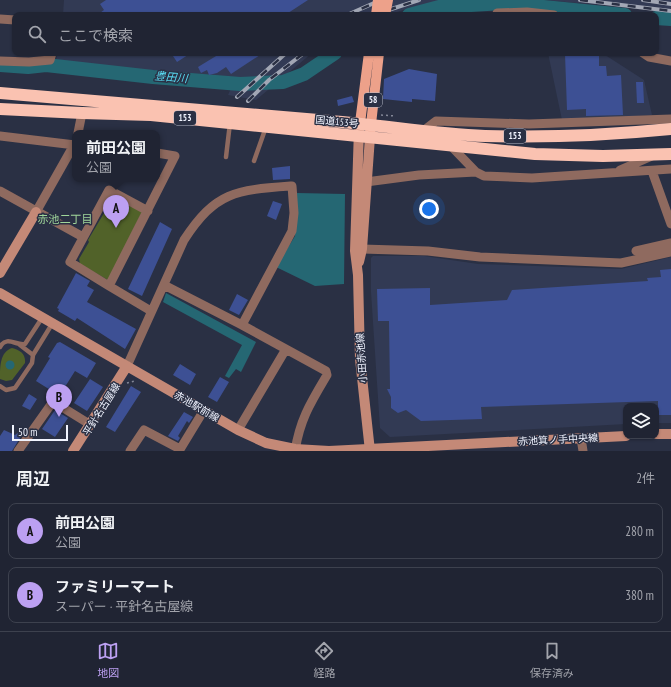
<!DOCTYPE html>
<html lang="ja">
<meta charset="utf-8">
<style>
body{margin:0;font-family:"PT Sans Narrow","Noto Sans JP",sans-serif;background:#2d303f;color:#f1f3f6}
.controls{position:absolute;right:12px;bottom:12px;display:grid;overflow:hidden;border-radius:8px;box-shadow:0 1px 3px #0004}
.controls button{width:36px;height:36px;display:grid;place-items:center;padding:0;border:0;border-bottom:1px solid #3d414e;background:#202433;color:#f1f3f6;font:20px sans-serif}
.scale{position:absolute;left:12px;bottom:10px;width:56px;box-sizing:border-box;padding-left:4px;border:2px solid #f1f4ff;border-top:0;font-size:11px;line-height:14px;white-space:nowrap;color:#f1f4ff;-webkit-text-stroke:3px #2a3044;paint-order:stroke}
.you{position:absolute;left:429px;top:209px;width:14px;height:14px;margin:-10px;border:3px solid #fff;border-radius:50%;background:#1a73e8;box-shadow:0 0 0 6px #1a73e833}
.badge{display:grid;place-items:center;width:26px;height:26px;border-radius:50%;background:#bca0f2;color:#111;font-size:13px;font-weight:700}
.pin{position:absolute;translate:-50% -33px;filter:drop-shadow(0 1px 2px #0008)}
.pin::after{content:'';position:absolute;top:21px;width:14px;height:12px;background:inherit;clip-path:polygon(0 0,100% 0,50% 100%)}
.popup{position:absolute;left:72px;top:130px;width:88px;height:52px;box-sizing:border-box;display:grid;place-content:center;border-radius:8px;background:#202433;filter:drop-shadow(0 1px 3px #0005);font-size:13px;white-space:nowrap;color:#a2a4ac}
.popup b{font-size:15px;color:#f1f3f6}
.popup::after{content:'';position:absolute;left:50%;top:100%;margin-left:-8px;border:8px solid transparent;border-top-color:#202433}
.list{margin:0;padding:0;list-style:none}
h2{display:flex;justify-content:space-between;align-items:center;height:52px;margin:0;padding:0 16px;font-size:17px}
h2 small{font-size:13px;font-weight:400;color:#a2a4ac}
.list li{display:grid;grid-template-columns:26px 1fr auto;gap:12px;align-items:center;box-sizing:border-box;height:56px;margin:0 8px 8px;padding:0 8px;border:1px solid #3d414e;border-radius:8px}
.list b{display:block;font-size:15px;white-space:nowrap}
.list p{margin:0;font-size:13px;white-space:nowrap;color:#a2a4ac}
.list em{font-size:13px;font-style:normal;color:#a2a4ac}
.icon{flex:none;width:22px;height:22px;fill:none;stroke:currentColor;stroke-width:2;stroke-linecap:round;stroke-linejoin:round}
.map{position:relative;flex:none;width:671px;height:451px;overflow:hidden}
.search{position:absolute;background:#202433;box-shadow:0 1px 3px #0004;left:12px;right:12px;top:12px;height:44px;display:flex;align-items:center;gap:10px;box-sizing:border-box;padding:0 14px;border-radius:8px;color:#a2a4ac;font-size:15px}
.sheet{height:180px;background:#202433}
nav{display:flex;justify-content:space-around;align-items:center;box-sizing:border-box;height:56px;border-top:1px solid #3d414e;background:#202433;font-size:11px;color:#a2a4ac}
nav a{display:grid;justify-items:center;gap:2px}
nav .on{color:#bca0f2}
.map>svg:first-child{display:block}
.built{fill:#323a54}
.green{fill:#516229}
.water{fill:#256773}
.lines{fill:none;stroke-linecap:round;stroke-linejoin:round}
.river{stroke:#256773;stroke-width:14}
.building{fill:#3d5094}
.path{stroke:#838797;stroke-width:1.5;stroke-dasharray:2 3;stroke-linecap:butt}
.lane{stroke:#8f6a5f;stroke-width:4.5}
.street{stroke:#8f6a5f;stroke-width:9}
.secondary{stroke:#c48977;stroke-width:10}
.primary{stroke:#eda18a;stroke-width:10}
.highway{stroke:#fac2b1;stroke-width:12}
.rail-casing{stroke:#a2a7b5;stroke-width:4}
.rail{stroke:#2a3044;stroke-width:2.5;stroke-dasharray:8;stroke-linecap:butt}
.primary-bridge{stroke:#eda18a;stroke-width:10}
.labels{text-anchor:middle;stroke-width:3;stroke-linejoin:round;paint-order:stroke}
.shield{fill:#2a3044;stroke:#b5b9c7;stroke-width:1}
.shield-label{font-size:9px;font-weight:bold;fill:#f1f4ff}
.street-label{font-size:10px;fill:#f1f4ff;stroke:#2a3044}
.water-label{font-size:11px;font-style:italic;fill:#57d6ed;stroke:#2a3044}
.neighbourhood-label{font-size:11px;fill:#a0d69a;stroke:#2a3044}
</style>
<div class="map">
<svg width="671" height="451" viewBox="0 0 671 451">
<rect width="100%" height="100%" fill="#2a3044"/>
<path class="built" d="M 64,0 L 455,0 L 409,8 L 388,15 L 63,15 Z
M 543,0 L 671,0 L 671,11 Z
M 57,53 L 312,53 L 256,100 L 228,95 L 234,82 L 56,63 Z
M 548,53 L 602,53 L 644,80 L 652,115 L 562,120 Z
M 373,256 L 424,256 L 478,264 L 621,269 L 671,257 L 671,423 L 656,423 L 656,406 L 626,406 L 626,424 L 390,437 L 380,428 L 371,292 L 371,258 Z"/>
<path class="green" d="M 117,197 L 142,212 L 108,280 L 80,264 L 79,259 L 89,242 L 88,240 L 113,198 Z
M 12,348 C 20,350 26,354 25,363 L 12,380 L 6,381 L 0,379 C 0,366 0,352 12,348 Z"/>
<path class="water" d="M 297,193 L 345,194 L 344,284 L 315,286 L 276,267 L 295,236 Z
M 166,293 L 256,342 L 241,372 L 236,369 L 229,378 L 225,376 L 242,345 L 163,302 Z
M5.5 365a4.5 4.5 0 1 1 9 0a4.5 4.5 0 1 1-9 0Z"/>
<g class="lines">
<path class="river" d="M 409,15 L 439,7 L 503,3 L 625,15
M 656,18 L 671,19
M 0,65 L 28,67 L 46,65 L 153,77 L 240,84 L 283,82 L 304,74 L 335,53"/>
</g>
<path class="building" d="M 106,0 L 308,0 L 285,15 L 97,15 L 104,10 L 100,4 Z
M 171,53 L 191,53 L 177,62 Z
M 221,53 L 263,53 L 231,74 L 226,67 L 217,73 L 209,75 L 207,70 L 201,73 L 198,67 Z
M 568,53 L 599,53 L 599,66 L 606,66 L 607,76 L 621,75 L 623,115 L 586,116 L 586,109 L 567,110 L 565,54 Z
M 409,69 L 437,74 L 435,101 L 412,99 L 412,102 L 383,99 L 384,79 Z
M 636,82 L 643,82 L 644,103 L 637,103 Z
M 352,96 L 354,102 L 338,106 L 337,100 Z
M 290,166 L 290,179 L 273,180 L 272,168 Z
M 273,201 L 282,204 L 276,220 L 267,216 Z
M 160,222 L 172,229 L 142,296 L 128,289 Z
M 671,269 L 671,415 L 658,415 L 658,401 L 481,407 L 482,419 L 421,421 L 406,410 L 398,413 L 391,408 L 391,397 L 387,389 L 390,389 L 389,321 L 378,321 L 377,289 L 430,288 L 430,305 L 507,300 L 512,290 L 648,281 L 647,278 L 661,277 L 660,270 Z
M 76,273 L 90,281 L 87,286 L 94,290 L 87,302 L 136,329 L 125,349 L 77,318 L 75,321 L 58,311 L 59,309 L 57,308 Z
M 237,294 L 248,300 L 239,315 L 229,310 Z
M 60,342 L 96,363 L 87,378 L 75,371 L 63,390 L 55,385 L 52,391 L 36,381 L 50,358 L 48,357 L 57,343 Z
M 180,364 L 196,374 L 190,385 L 173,375 Z
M 220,377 L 229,382 L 217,402 L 208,397 Z
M 90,379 L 103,387 L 87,411 L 74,403 Z
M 131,386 L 141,392 L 115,432 L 106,427 Z
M 29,394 L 37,399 L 30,410 L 22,406 Z
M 55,410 L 68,418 L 55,437 L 42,429 Z
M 184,412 L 193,417 L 189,423 L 187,421 L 178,436 L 180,438 L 178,441 L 168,436 Z
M 4,430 L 15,435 L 20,431 L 23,433 L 12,451 L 0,451 L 0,436 Z"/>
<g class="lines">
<path class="path" d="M 381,115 L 395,116
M 127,383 L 135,381"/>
<path class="lane" d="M 226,157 L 230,123
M 254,161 L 266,127
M 20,345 L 33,355
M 0,347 C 7,335 16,346 25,344 L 42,318
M 0,386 L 6,390 L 15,388 L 32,363 L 33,355 L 52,324"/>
<path class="street" d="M 497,13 L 527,12 L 554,15
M 0,19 L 15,20
M 643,53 L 649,57 L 671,61
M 0,61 L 29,62 L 50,60 L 52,53
M 423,131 L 436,121 L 529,124 L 671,119
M 78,133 L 82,113
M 0,136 L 75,145
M 449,144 L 476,172 L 484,176 L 532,178 L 671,169
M 620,170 L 652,156
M 652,171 L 671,224
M 366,182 L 419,175 L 476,172
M 0,191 L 83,237
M 148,211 L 109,190 L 70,262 L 109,286 L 175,156 L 157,153
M 36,212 L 75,143
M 362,249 L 428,251 L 480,257 L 621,263 L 671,252
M 636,251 L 671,243
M 109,286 L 151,311
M 242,325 L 326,371 L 327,375 C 311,402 300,419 295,451
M 127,366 L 184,240 C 216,191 236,190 292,186 L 294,213 L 292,231 L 242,325 L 164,285
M 238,430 L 286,349
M 581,438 L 583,451
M 18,451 L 52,403 L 57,404 L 91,425
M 130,451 L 144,430 L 180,449
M 179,451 L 204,410"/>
<path class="secondary" d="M 359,129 L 355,251 L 358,275 L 360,359 L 370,451
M 359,262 L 362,249 L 370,137
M 0,273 L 36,212
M 0,293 L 238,430 L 266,443 L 295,449 L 329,451 L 626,436
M 656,434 L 671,434
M 73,451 L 127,366"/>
<path class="primary" d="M 360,123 L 369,53
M 370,133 L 379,53"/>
<path class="highway" d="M 0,93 C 110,102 220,112 330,121 C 382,125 433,134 485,136 C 547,138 610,135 671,129
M 0,109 L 82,113 L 151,115 L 535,154 L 603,156 L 671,154"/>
<g class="rail-casing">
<path id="rail" d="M 580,0 L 671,11
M 643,0 L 671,4
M 347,15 L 381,0
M 373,15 L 419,0
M 237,97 L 286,53
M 248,101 L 269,80 L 304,53"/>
</g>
<use href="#rail" class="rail"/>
<path class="primary-bridge" d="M 376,15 L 378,0
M 385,15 L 388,0"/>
</g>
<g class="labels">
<g class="shield">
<rect x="364" y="93" width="18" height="14" rx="3"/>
<rect x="174" y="111" width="22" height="14" rx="3"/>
<rect x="504" y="129" width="22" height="14" rx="3"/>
</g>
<g class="shield-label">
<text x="373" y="103">58</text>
<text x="185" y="121">153</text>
<text x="515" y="139">153</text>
</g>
<g class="street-label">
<text transform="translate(337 121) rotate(6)" y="4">国道153号</text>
<text transform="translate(361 358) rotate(-94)" y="4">小田赤池線</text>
<text transform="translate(197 406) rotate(30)" y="4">赤池駅前線</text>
<text transform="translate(101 409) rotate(-58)" y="4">平針名古屋線</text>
<text transform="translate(558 439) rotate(-3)" y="4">赤池箕ノ手中央線</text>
</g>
<g class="water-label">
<text transform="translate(171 77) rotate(5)" y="4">豊田川</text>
</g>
<g class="neighbourhood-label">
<text x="65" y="223">赤池二丁目</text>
</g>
</g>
</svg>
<div class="controls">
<button><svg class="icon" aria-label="layers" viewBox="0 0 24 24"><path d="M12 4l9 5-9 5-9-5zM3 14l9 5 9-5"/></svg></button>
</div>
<div class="scale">50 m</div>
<div class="you"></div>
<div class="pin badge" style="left:116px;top:228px">A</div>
<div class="popup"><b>前田公園</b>公園</div>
<div class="pin badge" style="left:59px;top:417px">B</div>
<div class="search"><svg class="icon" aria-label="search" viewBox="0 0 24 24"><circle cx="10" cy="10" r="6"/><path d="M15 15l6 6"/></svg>ここで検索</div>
</div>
<section class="sheet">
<h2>周辺<small>2件</small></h2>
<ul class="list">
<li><span class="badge">A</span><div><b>前田公園</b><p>公園</p></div><em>280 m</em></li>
<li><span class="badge">B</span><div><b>ファミリーマート</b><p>スーパー · 平針名古屋線</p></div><em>380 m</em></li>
</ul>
</section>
<nav>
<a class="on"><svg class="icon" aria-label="map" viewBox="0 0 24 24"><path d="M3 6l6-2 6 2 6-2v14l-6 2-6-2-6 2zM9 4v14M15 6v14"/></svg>地図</a>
<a><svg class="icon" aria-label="directions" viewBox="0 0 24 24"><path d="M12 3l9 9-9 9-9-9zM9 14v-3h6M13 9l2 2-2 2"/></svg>経路</a>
<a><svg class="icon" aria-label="saved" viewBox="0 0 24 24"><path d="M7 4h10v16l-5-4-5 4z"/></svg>保存済み</a>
</nav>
